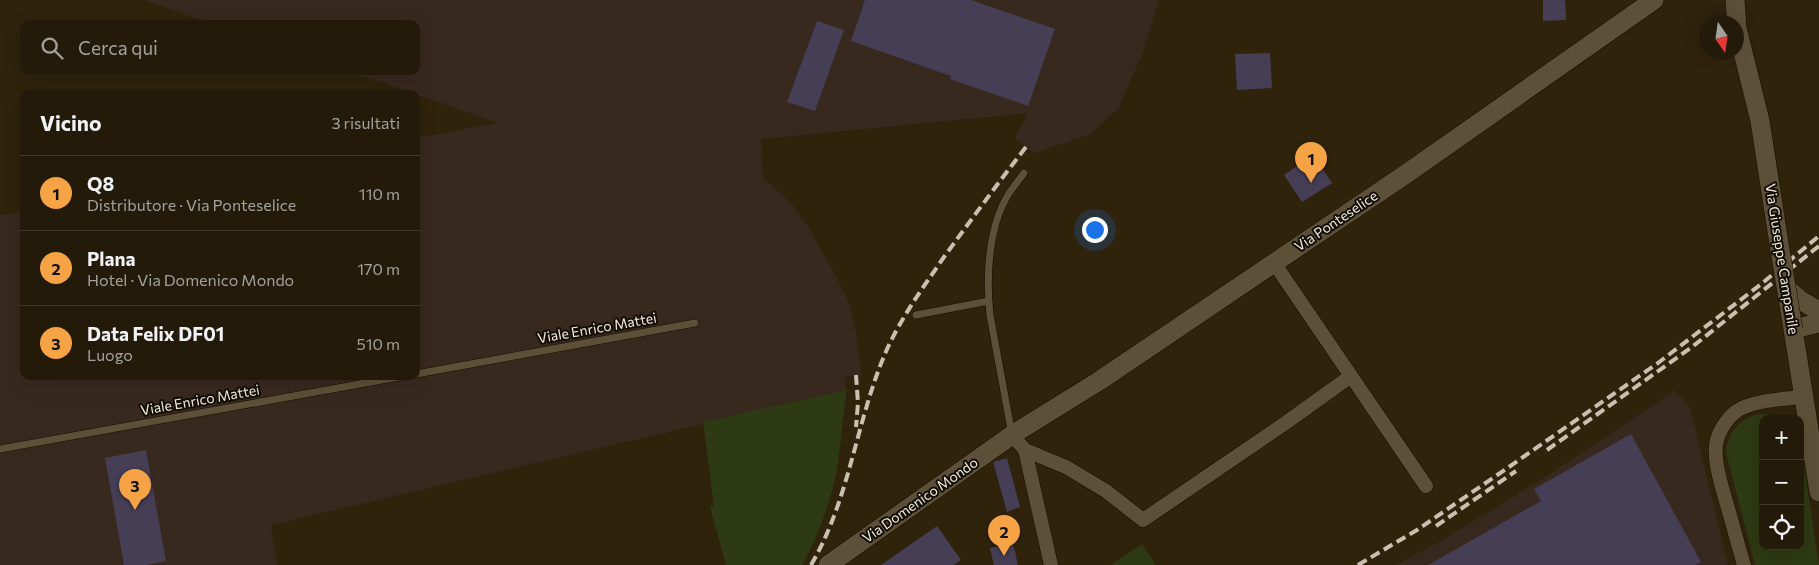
<!DOCTYPE html>
<html lang="it">
<meta charset="utf-8">
<style>
body{margin:0;font-family:Commissioner,sans-serif;background:#2f2717;color:#f1f3f6}
.controls{position:absolute;right:15px;bottom:15px;display:grid;overflow:hidden;border-radius:10px;box-shadow:0 5px 20px #0002}
.controls button{width:45px;height:45px;display:grid;place-items:center;padding:0;border:0;border-bottom:1px solid #40382a;background:#231a09;color:#f1f3f6;font:25px sans-serif}
.compass{position:absolute;left:1699px;top:15px;width:45px;height:45px;border-radius:50%;background:#231a09;box-shadow:0 5px 20px #0002;rotate:167deg}
.you{position:absolute;left:1094px;top:229px;width:18px;height:18px;margin:-12px;border:4px solid #fff;border-radius:50%;background:#1a73e8;box-shadow:0 0 0 8px #1a73e833}
.badge{display:grid;place-items:center;width:32px;height:32px;border-radius:50%;background:#f5a345;color:#111;font-size:16px;font-weight:700}
.pin{position:absolute;translate:-50% -41px;filter:drop-shadow(0 1px 2px #0008)}
.pin::after{content:'';position:absolute;top:26px;width:18px;height:15px;background:inherit;clip-path:polygon(0 0,100% 0,50% 100%)}
.list{margin:0;padding:0;list-style:none}
h2{display:flex;justify-content:space-between;align-items:center;height:65px;margin:0;padding:0 20px;font-size:21px}
h2 small{font-size:16px;font-weight:400;color:#a3a19c}
.list li{display:grid;grid-template-columns:32px 1fr auto;gap:15px;align-items:center;box-sizing:border-box;height:75px;padding:0 20px;border-top:1px solid #40382a}
.list b{display:block;font-size:19px;white-space:nowrap}
.list p{margin:0;font-size:16px;white-space:nowrap;color:#a3a19c}
.list em{font-size:16px;font-style:normal;color:#a3a19c}
.icon{flex:none;width:28px;height:28px;fill:none;stroke:currentColor;stroke-width:2;stroke-linecap:round;stroke-linejoin:round}
.map{position:relative;flex:none;width:1819px;height:565px;overflow:hidden}
.search{position:absolute;background:#231a09;box-shadow:0 5px 20px #0002;left:20px;top:20px;width:400px;height:55px;display:flex;align-items:center;gap:12px;box-sizing:border-box;padding:0 18px;border-radius:10px;color:#a3a19c;font-size:19px}
.panel{position:absolute;background:#231a09;box-shadow:0 5px 20px #0002;left:20px;top:90px;width:400px;height:290px;border-radius:10px}
.map>svg:first-child{display:block}
.industrial{fill:#38291e}
.green{fill:#2e3a13}
.building{fill:#453e55}
.lines{fill:none;stroke-linecap:round;stroke-linejoin:round}
.lane-casing{stroke:#170c00;stroke-width:8}
.street-casing{stroke:#170c00;stroke-width:15}
.secondary-casing{stroke:#170c00;stroke-width:20}
.lane{stroke:#5d5038;stroke-width:7}
.street{stroke:#5d5038;stroke-width:14}
.secondary{stroke:#5d5038;stroke-width:19}
.rail{stroke:#c9c0b0;stroke-width:4;stroke-dasharray:10 5;stroke-linecap:butt}
.secondary-bridge-casing{stroke:#170c00;stroke-width:20;stroke-linecap:butt}
.secondary-bridge{stroke:#5d5038;stroke-width:19}
.labels{text-anchor:middle;stroke-width:4;stroke-linejoin:round;paint-order:stroke}
.street-label{font-size:14px;fill:#f4ecde;stroke:#130e05}
</style>
<div class="map">
<svg width="1819" height="565" viewBox="0 0 1819 565">
<rect width="100%" height="100%" fill="#2f230c"/>
<path class="industrial" d="M 144,0 L 1159,0 L 1143,52 L 1119,107 L 1091,134 L 1034,153 L 1015,138 L 1028,113 L 761,139 L 763,178 L 792,204 L 810,230 L 836,276 L 850,306 L 856,333 L 862,375 L 844,377 L 847,390 L 271,525 L 277,565 L 0,565 L 0,215 L 24,211 L 24,376 L 416,376 L 416,138 L 498,123 L 349,71 L 416,71 L 416,24 L 212,24 Z
M 1675,390 L 1690,407 L 1728,565 L 1395,565 L 1441,541 L 1550,474 Z"/>
<path class="green" d="M 847,390 C 842,418 841,447 836,474 C 829,506 818,537 802,565 L 726,565 L 710,507 L 714,506 L 703,422 Z
M 1759,414 L 1774,415 L 1783,419 L 1763,419 L 1763,546 L 1800,546 L 1800,439 L 1819,565 L 1755,565 L 1726,452 C 1728,432 1739,419 1759,414 Z
M 1142,544 L 1156,565 L 1111,565 Z"/>
<path class="building" d="M 865,0 L 971,0 L 1055,29 L 1028,106 L 950,79 L 951,76 L 851,41 Z
M 1543,0 L 1565,0 L 1566,20 L 1543,21 Z
M 817,21 L 844,30 L 815,111 L 787,102 Z
M 1270,53 L 1272,88 L 1237,90 L 1235,54 Z
M 1313,155 L 1332,183 L 1302,202 L 1284,175 Z
M 1631,434 L 1701,562 L 1695,565 L 1428,565 L 1541,501 L 1534,489 Z
M 146,450 L 166,561 L 146,565 L 124,565 L 105,458 Z
M 1007,458 L 1020,507 L 1007,512 L 993,462 Z
M 937,526 L 961,560 L 953,565 L 881,565 Z
M 1013,543 L 1018,565 L 994,565 L 990,548 Z"/>
<g class="lines">
<g class="lane-casing">
<path id="lane" d="M 916,315 L 989,301
M 416,374 L 695,323
M 1012,435 L 990,315 C 986,278 988,228 1008,195 C 1013,187 1019,180 1024,173
M 0,449 L 404,376"/>
</g>
<g class="street-casing">
<path id="street" d="M 1274,263 L 1426,486
M 1012,435 L 1025,450 L 1051,565
M 1025,450 L 1066,467 L 1106,491 L 1143,520 L 1284,424 L 1351,376
M 1744,565 C 1738,545 1733,525 1727,505 C 1722,486 1714,465 1716,445 C 1718,431 1729,414 1742,408 C 1761,400 1783,399 1803,397"/>
</g>
<g class="secondary-casing">
<path id="secondary" d="M 1735,0 L 1737,28 L 1760,121 L 1780,250
M 1786,288 L 1800,300 L 1819,311
M 1819,323 L 1793,329 L 1819,492
M 828,565 L 1012,435 L 1099,381 L 1406,174 L 1654,0"/>
</g>
<use href="#lane" class="lane"/>
<use href="#street" class="street"/>
<use href="#secondary" class="secondary"/>
<path class="rail" d="M 856,375 L 858,403 L 856,427
M 1547,450 L 1692,347 L 1819,246
M 1436,526 L 1516,471
M 811,565 C 851,497 856,418 888,347 C 903,315 924,286 944,257 C 971,220 998,183 1026,147
M 1358,565 L 1417,530 L 1506,469 L 1658,363 L 1760,285 L 1819,236"/>
<g class="secondary-bridge-casing">
<path id="secondary-bridge" d="M 1780,250 L 1793,329"/>
</g>
<use href="#secondary-bridge" class="secondary-bridge"/>
</g>
<g class="labels">
<g class="street-label">
<text transform="translate(1336 221) rotate(-34)" y="5">Via Ponteselice</text>
<text transform="translate(1782 259) rotate(81)" y="5">Via Giuseppe Campanile</text>
<text transform="translate(597 328) rotate(-10)" y="5">Viale Enrico Mattei</text>
<text transform="translate(200 400) rotate(-10)" y="5">Viale Enrico Mattei</text>
<text transform="translate(920 500) rotate(-35)" y="5">Via Domenico Mondo</text>
</g>
</g>
</svg>
<div class="controls">
<button>+</button>
<button>−</button>
<button><svg class="icon" aria-label="locate" viewBox="0 0 24 24"><circle cx="12" cy="12" r="6"/><path d="M12 2v4M12 18v4M2 12h4M18 12h4"/></svg></button>
</div>
<svg class="compass" viewBox="-18 -18 36 36"><path d="M0-13l5 13h-10z" fill="#e53935"/><path d="M0 13l5-13h-10z" fill="#a3a19c"/></svg>
<div class="you"></div>
<div class="pin badge" style="left:1311px;top:183px">1</div>
<div class="pin badge" style="left:1004px;top:556px">2</div>
<div class="pin badge" style="left:135px;top:510px">3</div>
<div class="search"><svg class="icon" aria-label="search" viewBox="0 0 24 24"><circle cx="10" cy="10" r="6"/><path d="M15 15l6 6"/></svg>Cerca qui</div>
<section class="panel">
<h2>Vicino<small>3 risultati</small></h2>
<ul class="list">
<li><span class="badge">1</span><div><b>Q8</b><p>Distributore · Via Ponteselice</p></div><em>110 m</em></li>
<li><span class="badge">2</span><div><b>Plana</b><p>Hotel · Via Domenico Mondo</p></div><em>170 m</em></li>
<li><span class="badge">3</span><div><b>Data Felix DF01</b><p>Luogo</p></div><em>510 m</em></li>
</ul>
</section>
</div>
